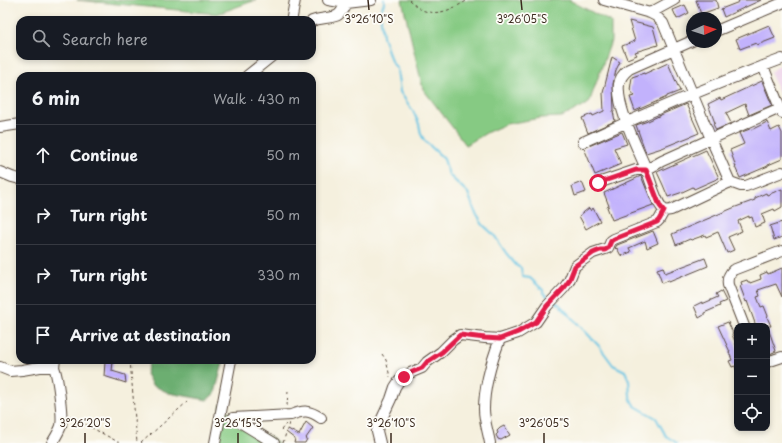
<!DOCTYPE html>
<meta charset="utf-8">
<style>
body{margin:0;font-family:"Playpen Sans",sans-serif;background:#242831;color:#f1f3f6}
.controls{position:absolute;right:12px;bottom:12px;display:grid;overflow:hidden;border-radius:8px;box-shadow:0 2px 6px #0003}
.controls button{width:36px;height:36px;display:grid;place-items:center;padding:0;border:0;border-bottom:1px solid #363941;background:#171b24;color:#f1f3f6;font:20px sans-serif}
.compass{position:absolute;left:686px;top:12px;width:36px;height:36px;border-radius:50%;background:#171b24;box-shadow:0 2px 6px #0003;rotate:87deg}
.stop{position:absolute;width:12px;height:12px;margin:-9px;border:3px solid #e11d48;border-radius:50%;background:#fff}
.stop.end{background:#e11d48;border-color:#fff;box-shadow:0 1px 4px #0008}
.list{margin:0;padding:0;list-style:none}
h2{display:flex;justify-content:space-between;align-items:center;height:52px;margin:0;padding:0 16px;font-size:17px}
h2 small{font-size:13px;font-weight:400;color:#9ea1a6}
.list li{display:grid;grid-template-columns:26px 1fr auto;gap:12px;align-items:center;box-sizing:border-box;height:60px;padding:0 16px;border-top:1px solid #363941}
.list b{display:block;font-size:15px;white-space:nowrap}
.list em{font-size:13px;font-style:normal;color:#9ea1a6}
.icon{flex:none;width:22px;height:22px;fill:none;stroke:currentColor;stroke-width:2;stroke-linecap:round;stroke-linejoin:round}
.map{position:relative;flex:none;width:782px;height:443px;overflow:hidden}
.search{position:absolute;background:#171b24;box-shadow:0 2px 6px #0003;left:16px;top:16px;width:300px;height:44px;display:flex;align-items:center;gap:10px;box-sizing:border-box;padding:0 14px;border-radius:12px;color:#9ea1a6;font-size:15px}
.panel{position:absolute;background:#171b24;box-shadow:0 2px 6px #0003;left:16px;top:72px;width:300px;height:292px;border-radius:12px}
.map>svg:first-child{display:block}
.built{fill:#edd0e9}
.green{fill:#86ca83;stroke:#607a50}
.forest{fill:#6cae71;stroke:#546c48}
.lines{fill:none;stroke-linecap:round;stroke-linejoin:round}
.stream{stroke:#66c5e4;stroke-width:2}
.building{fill:#c2b2fc}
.minor-casing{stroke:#57483b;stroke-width:12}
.path{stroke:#57483b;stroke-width:1;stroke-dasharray:3 3;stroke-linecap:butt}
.minor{stroke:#fff;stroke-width:10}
.route{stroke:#e11d48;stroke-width:5}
.ticks{fill:none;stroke:#3b2a1e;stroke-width:1.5}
.ticks-label{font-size:10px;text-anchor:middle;fill:#3b2a1e;stroke:#fdfcf7;stroke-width:3.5;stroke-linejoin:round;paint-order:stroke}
</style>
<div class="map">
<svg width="782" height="443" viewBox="0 0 782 443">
<rect width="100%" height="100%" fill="#fdfcf7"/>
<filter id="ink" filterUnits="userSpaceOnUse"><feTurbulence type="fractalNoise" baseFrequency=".025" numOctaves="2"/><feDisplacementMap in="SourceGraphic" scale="8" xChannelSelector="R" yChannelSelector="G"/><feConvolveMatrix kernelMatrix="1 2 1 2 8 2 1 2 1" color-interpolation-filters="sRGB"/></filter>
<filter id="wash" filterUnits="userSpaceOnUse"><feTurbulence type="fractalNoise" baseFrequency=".012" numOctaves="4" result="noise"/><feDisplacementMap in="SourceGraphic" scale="16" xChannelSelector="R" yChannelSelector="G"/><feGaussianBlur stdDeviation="0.9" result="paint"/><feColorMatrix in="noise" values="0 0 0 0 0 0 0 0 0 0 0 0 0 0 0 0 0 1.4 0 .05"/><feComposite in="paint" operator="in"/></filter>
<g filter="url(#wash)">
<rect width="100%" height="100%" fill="#f5f0de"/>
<path class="built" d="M 782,65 L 782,100 L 770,72 L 776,68 Z"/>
<path class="green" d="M 77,0 L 256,0 L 217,14 Z
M 402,0 L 569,0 L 611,22 L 611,41 L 589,103 L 562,117 L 541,118 L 506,124 L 488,132 L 466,145 L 423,89 Z
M 221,404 L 228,412 L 279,443 L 215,443 Z"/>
<path class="forest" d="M 150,360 L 223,360 L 223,363 L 215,393 L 207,400 L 169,393 L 152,385 L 146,374 Z"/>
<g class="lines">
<path class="stream" d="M 384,0 L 384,3 L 380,12 L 383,36 L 391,61 L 397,69 L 400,92 L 413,111 L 419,124 L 421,134 L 424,140 L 444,159 L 449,175 L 468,193 L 475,212 L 483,225 L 494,235 L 506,253 L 517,266 L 521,268 L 522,275 L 523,277 L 530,278 L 543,290 L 543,293 L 550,298
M 554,302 L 559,304 L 570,316 L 579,325 L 599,346 L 613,365 L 625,371 L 629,380 L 630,396 L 632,402 L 635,406 L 656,418 L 666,436 L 677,443"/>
</g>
<g id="blocks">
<path class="building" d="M 696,0 L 716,0 L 718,8 L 701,14 Z
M 738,0 L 761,0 L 724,17 L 721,9 L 739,2 Z
M 685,5 L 689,13 L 677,19 L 673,10 Z
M 629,21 L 653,27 L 658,45 L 635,52 L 637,55 L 627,59 L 622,46 L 635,41 Z
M 769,25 L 775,38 L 757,45 L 756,43 L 740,49 L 736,39 Z
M 612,57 L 620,62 L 616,70 L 613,84 L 614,111 L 613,111 L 615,121 L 588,133 L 582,118 L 592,114 L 593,116 L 604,111 L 603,93 Z
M 668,63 L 680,91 L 667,96 L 667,97 L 635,111 L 630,97 L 635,96 L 630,90 L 632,77 L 644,73 L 644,74 Z
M 762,81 L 772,105 L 749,115 L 745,104 L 726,113 L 731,123 L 716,130 L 713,124 L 715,123 L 708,104 L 720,98 L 721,100 Z
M 686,104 L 699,133 L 662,148 L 646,153 L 636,125 L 648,121 L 665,113 Z
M 767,122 L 771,131 L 779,127 L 782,133 L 782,159 L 768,165 L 768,166 L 740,178 L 735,167 L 736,167 L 730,150 L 744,144 L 739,133 L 750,129 L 751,130 Z
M 622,132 L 627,144 L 614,148 L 621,164 L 595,175 L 584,148 Z
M 706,150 L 719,178 L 694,189 L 693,187 L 680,193 L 668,197 L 663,185 L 657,172 Z
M 641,176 L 653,205 L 612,220 L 607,207 L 609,206 L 604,193 Z
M 582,182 L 586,192 L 575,196 L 572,186 Z
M 782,189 L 782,207 L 775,211 L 774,209 L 762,214 L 765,223 L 755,227 L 752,217 L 749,218 L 749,216 L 738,221 L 742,231 L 728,237 L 734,250 L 727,253 L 718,232 L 706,237 L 705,235 L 691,240 L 690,239 L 676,245 L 672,234 L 733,208 L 755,200 L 755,198 L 766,193 L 767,195 Z
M 589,208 L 591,211 L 593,208 L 600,221 L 586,229 L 579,216 Z
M 782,222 L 782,237 L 774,240 L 770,226 Z
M 653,231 L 658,243 L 647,248 L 645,241 L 629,248 L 631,252 L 621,256 L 617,248 L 616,249 L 615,248 L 617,245 Z
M 705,258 L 708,266 L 669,282 L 669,280 L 662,283 L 657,269 L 663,267 L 665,273 Z
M 782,268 L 782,297 L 776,284 L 758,290 L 760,296 L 757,297 L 761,307 L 764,306 L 768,316 L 767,317 L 771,326 L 756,326 L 747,301 L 746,302 L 740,286 L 742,285 L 741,282 L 747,280 L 748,282 L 750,282 L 750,283 L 761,279 L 760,275 L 767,272 L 768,274 Z
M 721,291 L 726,301 L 719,304 L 720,306 L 704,313 L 704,315 L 699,318 L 694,306 L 702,302 L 702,304 L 718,297 L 716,294 Z
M 728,322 L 733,333 L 732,334 L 737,347 L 737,372 L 735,366 L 732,367 L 729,361 L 732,360 L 729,352 L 730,352 L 718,326 Z
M 767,328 L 768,328 L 776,351 L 772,353 L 767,355 Z
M 113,361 L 112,371 L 125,375 L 126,383 L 104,376 L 105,362 Z
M 306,422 L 313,428 L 306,438 L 307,439 L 305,443 L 294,443 L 295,439 L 286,432 L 288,429 L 299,435 Z
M 504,426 L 510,435 L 501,440 L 498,439 L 496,435 L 498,433 L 497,431 L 500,428 Z"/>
</g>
</g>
<g filter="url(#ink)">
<use href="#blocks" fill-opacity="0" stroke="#57483b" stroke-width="1"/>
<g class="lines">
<g class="minor-casing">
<path id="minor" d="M 328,0 L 346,3 L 371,0
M 604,0 L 650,13 L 656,16 L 663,23 L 711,139 L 730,182
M 650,13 L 674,0
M 292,20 L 292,17 L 295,0
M 312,21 C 319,18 334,18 338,15 C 342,12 344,7 346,3
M 716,31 L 782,3
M 692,41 L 629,69 C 624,73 620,77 619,84 C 616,107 638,149 647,171 C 651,182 655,199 662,208 L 664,211 L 671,210 L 730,182 L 741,186 L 746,186 L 782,172
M 763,66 L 782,113
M 247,76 L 272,56
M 0,127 L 20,124
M 583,142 C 648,112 715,84 782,59
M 0,172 L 12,177 L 20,179
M 598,183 L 636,170 L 646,170 L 662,161 L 780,108
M 744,326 L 728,285 C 727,279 728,275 733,270 L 782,251
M 767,362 L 782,357
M 0,367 L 10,371 L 22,370 L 40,367 L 54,367 L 55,360
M 233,418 L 291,415 C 304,410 309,410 321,418
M 233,418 L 274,443
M 52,443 C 55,438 59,432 61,426 C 63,416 58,377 54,367
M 215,443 L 231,360
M 380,443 L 377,431 L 378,427 L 391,399 L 395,387 L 399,381 L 410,373 L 422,368 L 427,362 L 441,352 L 453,340 L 460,335 L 485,338 L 500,339
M 490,443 C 488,432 484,420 484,409 C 484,387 492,360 500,339 L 518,333 L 536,322 L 547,306 L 564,288 L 569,281 L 575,266 L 593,253 L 608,248 L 611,241 L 614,239 L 657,222 L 659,220 L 664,211"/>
</g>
<path class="path" d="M 409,0 C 413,3 417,8 422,10 C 439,17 454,8 468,0
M 382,354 L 386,360 L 390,377
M 130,360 L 137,443
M 287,406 L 288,391
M 70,416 L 120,443
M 281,430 L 286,424
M 141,443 L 187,402
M 283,443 L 289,423"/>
<use href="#minor" class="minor"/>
</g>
</g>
<g class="lines" filter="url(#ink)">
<path class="route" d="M 404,377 L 410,373 L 422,368 L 427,362 L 442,352 L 460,335 L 485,338 L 500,339 L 518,332 L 536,322 L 547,306 L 564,288 L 569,281 L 575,266 L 593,253 L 600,250 L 605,250 L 608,248 L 611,241 L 614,239 L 657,222 L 659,220 L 664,211 L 660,206 L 646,170 L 636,170 L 598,183"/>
</g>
<path class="ticks" d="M 368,0 L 369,10M 521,0 L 522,10M 85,433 L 85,443M 238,433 L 238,443M 391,433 L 391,443M 544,433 L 544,443"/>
<g class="ticks-label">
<text x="369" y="23">3°26'10"S</text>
<text x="522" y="23">3°26'05"S</text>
<text x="85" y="427">3°26'20"S</text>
<text x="238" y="427">3°26'15"S</text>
<text x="391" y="427">3°26'10"S</text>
<text x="544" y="427">3°26'05"S</text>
</g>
</svg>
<div class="controls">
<button>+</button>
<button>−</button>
<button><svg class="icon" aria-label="locate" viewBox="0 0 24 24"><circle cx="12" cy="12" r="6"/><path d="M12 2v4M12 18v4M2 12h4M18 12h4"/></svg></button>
</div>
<svg class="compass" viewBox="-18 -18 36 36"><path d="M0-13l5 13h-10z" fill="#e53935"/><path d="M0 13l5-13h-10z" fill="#9ea1a6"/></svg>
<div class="stop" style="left:598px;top:183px"></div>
<div class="stop end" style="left:404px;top:377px"></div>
<div class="search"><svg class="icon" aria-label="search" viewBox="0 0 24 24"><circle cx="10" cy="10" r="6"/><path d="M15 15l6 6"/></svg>Search here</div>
<section class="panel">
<h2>6 min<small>Walk · 430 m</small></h2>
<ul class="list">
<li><svg class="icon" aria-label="ahead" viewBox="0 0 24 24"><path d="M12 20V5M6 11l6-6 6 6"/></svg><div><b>Continue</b></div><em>50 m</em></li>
<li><svg class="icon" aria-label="right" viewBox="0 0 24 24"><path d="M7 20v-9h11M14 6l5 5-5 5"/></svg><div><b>Turn right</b></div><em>50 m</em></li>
<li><svg class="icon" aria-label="right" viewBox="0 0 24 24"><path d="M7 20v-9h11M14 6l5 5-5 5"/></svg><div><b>Turn right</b></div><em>330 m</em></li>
<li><svg class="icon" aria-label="arrive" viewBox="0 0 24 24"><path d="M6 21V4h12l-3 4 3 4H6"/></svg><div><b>Arrive at destination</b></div></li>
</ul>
</section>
</div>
